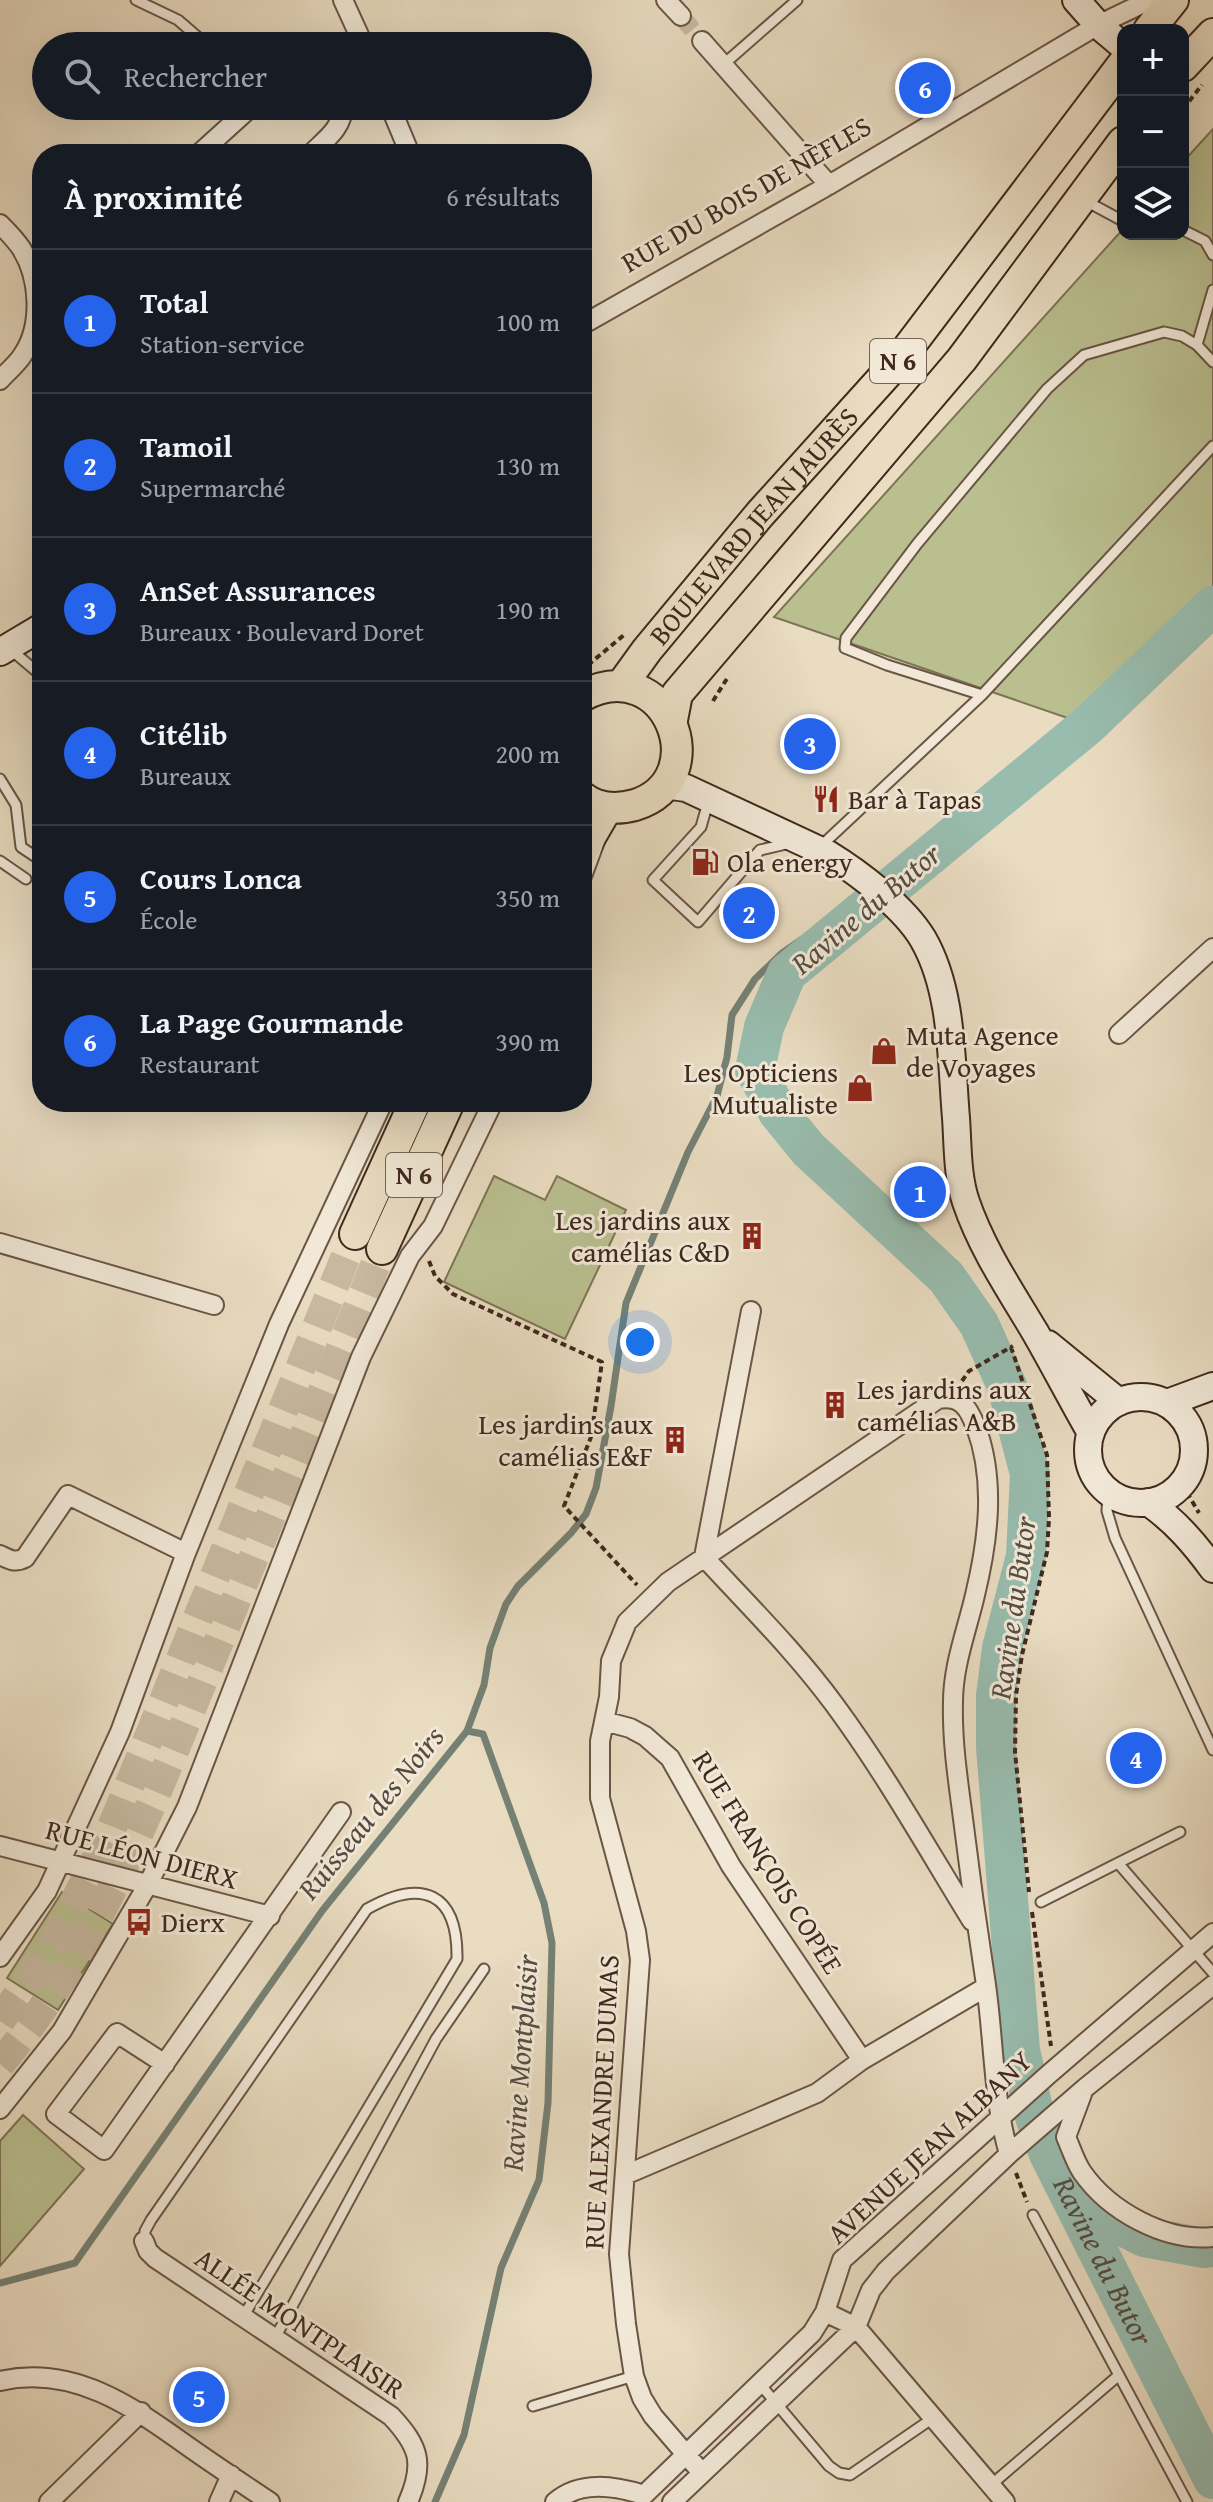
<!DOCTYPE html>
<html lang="fr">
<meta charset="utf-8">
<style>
body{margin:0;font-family:"Gentium Book Plus",serif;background:#242831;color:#f1f3f6}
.controls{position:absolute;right:24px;top:24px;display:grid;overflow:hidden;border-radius:16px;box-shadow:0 8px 32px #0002}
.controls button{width:72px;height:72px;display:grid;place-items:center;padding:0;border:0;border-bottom:2px solid #363941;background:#171b24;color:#f1f3f6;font:40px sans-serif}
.you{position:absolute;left:640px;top:1342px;width:28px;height:28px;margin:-20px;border:6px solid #fff;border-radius:50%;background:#1a73e8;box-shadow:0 0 0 12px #1a73e833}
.badge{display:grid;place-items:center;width:52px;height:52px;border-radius:50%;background:#2563eb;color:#fff;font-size:26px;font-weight:700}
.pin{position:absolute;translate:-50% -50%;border:4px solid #fff;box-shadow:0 2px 8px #0006}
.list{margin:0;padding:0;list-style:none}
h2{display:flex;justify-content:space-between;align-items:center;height:104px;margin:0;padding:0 32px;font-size:34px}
h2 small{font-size:26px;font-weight:400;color:#9ea1a6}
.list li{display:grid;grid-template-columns:52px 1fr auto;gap:24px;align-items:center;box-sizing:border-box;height:144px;padding:0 32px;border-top:2px solid #363941}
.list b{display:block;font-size:30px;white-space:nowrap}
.list p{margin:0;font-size:26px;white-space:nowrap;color:#9ea1a6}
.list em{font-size:26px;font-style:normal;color:#9ea1a6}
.icon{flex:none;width:44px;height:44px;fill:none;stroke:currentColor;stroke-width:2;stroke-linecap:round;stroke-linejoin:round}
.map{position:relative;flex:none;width:1213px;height:2502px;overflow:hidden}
.search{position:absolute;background:#171b24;box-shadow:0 8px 32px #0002;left:32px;top:32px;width:560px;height:88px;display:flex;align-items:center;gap:20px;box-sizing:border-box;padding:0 28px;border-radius:44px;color:#9ea1a6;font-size:30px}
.panel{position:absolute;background:#171b24;box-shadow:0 8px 32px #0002;left:32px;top:144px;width:560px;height:968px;border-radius:32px}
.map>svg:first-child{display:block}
.green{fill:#babf90;stroke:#7d7456;stroke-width:2}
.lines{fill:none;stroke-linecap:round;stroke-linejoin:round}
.stream{stroke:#758174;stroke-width:7}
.river{stroke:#98bcae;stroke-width:40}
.street-tunnel{stroke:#c7b8a0;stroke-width:18;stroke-dasharray:18 9;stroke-linecap:butt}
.primary-tunnel{stroke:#c7b8a0;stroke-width:30;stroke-dasharray:30 15;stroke-linecap:butt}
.lane-casing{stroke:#6a5546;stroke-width:13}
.street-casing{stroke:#6a5546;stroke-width:22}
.secondary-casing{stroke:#40281d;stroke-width:30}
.primary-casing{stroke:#40281d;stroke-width:34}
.path{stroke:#40281d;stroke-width:4;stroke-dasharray:6 4;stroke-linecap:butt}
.lane{stroke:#f1e8d7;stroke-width:9}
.street{stroke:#f1e8d7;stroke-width:18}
.secondary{stroke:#f1e8d7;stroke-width:26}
.primary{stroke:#e9dcc1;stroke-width:30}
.labels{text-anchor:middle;stroke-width:6;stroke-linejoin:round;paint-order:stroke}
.shield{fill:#f1e8d7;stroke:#756255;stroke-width:2}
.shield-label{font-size:26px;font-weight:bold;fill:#40281d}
.street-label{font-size:28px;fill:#40281d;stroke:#f1e8d7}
.poi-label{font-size:28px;fill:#40281d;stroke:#f1e8d7;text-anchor:start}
.water-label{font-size:30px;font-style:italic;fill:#564d41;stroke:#f1e8d7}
</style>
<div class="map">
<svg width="1213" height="2502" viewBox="0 0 1213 2502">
<rect width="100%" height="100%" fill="#e9dcc1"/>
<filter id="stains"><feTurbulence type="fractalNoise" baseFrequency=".0025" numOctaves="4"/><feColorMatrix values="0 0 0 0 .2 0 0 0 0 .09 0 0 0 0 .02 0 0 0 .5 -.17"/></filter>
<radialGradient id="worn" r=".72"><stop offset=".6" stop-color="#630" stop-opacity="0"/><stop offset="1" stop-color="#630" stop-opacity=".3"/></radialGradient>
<path class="green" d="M 1213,129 L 1213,606 L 1088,725 L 774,617 L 1123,229 L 1123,234 L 1183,234 L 1183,162 Z
M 494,1176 L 545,1200 L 557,1176 L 626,1210 L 565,1339 L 444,1282 Z
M 62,1892 L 113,1924 L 58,2010 L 7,1978 Z
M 23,2115 L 84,2169 L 0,2266 L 0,2141 Z"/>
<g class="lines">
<path class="stream" d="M 0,2283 L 75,2263 L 322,1911 L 467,1731 L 484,1685 L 490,1648 L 506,1604 L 518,1586 L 571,1533 L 586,1514 L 596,1488 L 611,1406 L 626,1303 L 688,1152 L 717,1096 L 727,1057 L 732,1015 L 755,979 L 782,953 L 802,939 L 841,926
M 435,2502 L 464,2435 L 501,2268 L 539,2180 L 548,2103 L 552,1943 L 544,1903 L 483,1734 L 467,1731"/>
<g class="river">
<path id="s1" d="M 1213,606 L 1088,725 L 787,973 L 764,1027 L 755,1070 L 778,1112 L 808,1149 L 946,1277 L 979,1324 L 1007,1386 L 1030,1474 L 1026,1556 L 1002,1648 L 996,1696 L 996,1747 L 1020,2050 L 1035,2117 L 1049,2154 L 1213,2479"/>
<path d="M 1072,2187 L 1085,2207 L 1144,2237 L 1204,2248 L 1213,2247"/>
</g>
<path class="street-tunnel" d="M 681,16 L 702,41"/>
<path class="primary-tunnel" d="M 0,2021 L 55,1941 L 111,1830 L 355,1234
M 0,2064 C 99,1947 152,1803 210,1663 C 267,1525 325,1387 382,1249"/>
<g class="lane-casing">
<path id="lane" d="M 136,0 L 178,20 L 200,39
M 724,64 L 797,0
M 1084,200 L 1123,221
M 1183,230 L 1205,241 L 1213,255
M 1213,290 L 1197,345 L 1213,362
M 10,649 L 42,676
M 982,695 L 887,665 L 845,648 L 846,638 L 917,544 L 1047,389 L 1084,355 L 1164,332 L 1182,336 L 1197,345
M 0,779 L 16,805 L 21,847 L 42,861
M 708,802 L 701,827 L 653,880 L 698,922 L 760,850 L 790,843
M 821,846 L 982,695 L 1213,446
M 0,861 L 26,879
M 1108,1491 L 1107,1511 L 1115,1538 L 1213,1750
M 1118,1863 L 1180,1832
M 1041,1902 L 1118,1863 L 1213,1973
M 1033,2215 L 1187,2502
M 144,2241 L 145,2231 L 151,2220 L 367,1909 C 422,1878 458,1892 457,1959 L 243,2317
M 275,2338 L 436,2039 L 484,1969
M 759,2383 L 829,2466 L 839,2473 L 850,2475 L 933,2418
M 533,2406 L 634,2376
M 991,2485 L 1119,2375"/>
</g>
<g class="street-casing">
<path id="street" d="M 343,0 L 364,46
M 666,0 L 681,16
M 702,41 L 829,185
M 390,106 L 410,154
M 199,154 L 252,106
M 311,154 C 325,140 343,128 343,106
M 0,224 C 7,231 15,239 21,248 C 40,278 43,326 22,356 C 16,365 7,372 0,380
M 582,325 L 829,185 L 1098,25 L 1150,0
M 582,876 L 595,841
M 1119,1034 L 1213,948
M 0,1243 L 214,1305
M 0,1555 C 10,1560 15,1563 25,1558 L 68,1495 L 186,1553
M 704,1557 C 748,1605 795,1651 834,1704 C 885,1773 927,1848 972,1921
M 704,1557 L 751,1311
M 604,1721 L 630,1728 L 645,1736 L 670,1758 L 731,1866 L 862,2060
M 0,1846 L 270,1916
M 0,1957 L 47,1891 L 120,1732 L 186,1553 L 279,1324 L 383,1102
M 165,2064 L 117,2033 L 56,2114 L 104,2150 L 341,1812
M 1082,2094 L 1066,2137 C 1071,2148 1075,2162 1082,2172 C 1109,2211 1165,2242 1213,2237
M 0,2109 L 62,2031 L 147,1886 L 187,1807 L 361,1357 L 410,1256 L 433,1226 L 493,1102
M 625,2175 L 817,2093 L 862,2060 L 986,1987
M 144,2241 L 148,2251 L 155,2258 L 391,2416 C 419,2446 425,2463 408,2502
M 825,2312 L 856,2327 L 1005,2502
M 0,2381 C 73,2364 133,2407 189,2447 C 216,2466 243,2484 270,2502
M 702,2473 L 653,2416 L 642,2398 L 634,2376 L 626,2324 L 619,2254 L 640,1960 L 636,1931 L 600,1798 L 600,1741 L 609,1697 L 611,1661 L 627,1622 L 668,1582 L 938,1399 C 961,1395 968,1407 976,1427 C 996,1481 988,1541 975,1595 C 967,1630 953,1665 953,1702 C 952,1738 957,1774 962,1811 C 969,1869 977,1927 986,1985 C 994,2041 993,2099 1009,2154
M 49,2502 L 141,2412
M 219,2502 L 231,2475
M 555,2502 C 580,2480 615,2486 644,2495 L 812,2333 L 825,2312 L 842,2260 L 1049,2074 L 1213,1933
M 672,2502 L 856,2327 L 871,2290 L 886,2271 L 1009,2154 L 1085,2088 L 1213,1985"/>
</g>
<g class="secondary-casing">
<path id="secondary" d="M 1076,0 L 1098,25 L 1123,46
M 0,652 L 42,627
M 664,785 L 686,788 L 828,854 C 859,873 904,907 923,939 C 953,991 951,1060 956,1118 C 958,1146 957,1176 966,1202 C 982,1249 1010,1290 1035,1332 C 1054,1365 1072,1400 1091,1433
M 1048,1344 L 1119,1402
M1088 1450a53 53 0 1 1 106 0a53 53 0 1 1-106 0Z
M 1167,1403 L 1213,1386
M 1148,1502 C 1175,1521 1194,1543 1213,1569"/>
</g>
<g class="primary-casing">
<g id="primary">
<path d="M 1149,30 L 1173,0"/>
<path d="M 1183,66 L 1213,34"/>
<path id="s2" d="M 621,686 L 647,650 L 760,514 L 899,360 L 1123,64"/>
<path d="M 582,696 C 667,650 717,779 635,805 C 617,810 597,809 582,797"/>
<path d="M 672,720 L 677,694 L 962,359 L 1123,142"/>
<path d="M 582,851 L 607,808"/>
<path d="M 355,1234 L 415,1102"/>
<path d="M 382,1249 L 449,1102"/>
</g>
</g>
<path class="path" d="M 1183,109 L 1202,85
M 588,665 L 624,635
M 713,701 L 728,677
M 429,1261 L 435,1276 L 453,1294 L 602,1362 L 591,1437 L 564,1506 L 637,1585
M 1011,1347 L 1047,1455 L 1049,1518 L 1047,1552 L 1022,1655 L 1016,1695 L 1015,1752 L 1029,1892
M 962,1381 L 969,1371 L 1013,1346
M 1182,1484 L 1199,1513
M 1032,1912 L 1051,2046
M 1016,2173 L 1027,2202"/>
<use href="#lane" class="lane"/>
<use href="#street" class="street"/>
<use href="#secondary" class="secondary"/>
<use href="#primary" class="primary"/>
</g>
<defs>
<g id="restaurant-bare" transform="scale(2.16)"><path d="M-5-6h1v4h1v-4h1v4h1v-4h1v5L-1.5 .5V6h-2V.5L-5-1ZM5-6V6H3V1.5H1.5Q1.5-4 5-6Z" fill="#8f2418" stroke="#f1e8d7" stroke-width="2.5" paint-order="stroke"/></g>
<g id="fuel-bare" transform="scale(2.16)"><path d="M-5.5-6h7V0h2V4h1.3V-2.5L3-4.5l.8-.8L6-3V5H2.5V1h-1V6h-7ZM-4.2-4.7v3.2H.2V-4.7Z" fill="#8f2418" stroke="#f1e8d7" stroke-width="2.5" paint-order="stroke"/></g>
<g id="shop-bare" transform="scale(2.16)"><path d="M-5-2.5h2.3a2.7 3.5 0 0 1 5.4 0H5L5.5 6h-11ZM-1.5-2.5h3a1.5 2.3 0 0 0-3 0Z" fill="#8f2418" stroke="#f1e8d7" stroke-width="2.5" paint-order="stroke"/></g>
<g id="building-bare" transform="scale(2.16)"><path d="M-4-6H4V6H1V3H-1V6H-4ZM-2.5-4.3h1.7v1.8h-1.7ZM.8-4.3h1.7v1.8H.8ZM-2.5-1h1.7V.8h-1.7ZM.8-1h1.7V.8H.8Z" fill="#8f2418" stroke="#f1e8d7" stroke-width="2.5" paint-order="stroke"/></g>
<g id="bus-bare" transform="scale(2.16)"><path d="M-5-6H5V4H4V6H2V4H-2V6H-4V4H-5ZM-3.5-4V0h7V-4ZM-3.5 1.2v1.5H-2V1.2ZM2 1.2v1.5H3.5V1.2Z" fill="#8f2418" stroke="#f1e8d7" stroke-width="2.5" paint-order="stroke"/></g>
</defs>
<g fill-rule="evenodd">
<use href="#restaurant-bare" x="826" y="799"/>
<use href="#fuel-bare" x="705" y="862"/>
<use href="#shop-bare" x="884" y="1051"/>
<use href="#shop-bare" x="860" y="1088"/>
<use href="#building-bare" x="752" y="1236"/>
<use href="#building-bare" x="835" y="1405"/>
<use href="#building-bare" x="675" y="1440"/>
<use href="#bus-bare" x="139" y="1922"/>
</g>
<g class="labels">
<g class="shield">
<rect x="870" y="339" width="56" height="44" rx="6"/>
<rect x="386" y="1153" width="56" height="44" rx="6"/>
</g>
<g class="shield-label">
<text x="898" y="370">N 6</text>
<text x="414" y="1184">N 6</text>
</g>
<g class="street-label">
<text transform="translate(746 194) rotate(-30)" y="10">RUE DU BOIS DE NÈFLES</text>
<text dy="10" stroke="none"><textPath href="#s2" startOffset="208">BOULEVARD JEAN JAURÈS</textPath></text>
<text transform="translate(142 1854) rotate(15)" y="10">RUE LÉON DIERX</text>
<text transform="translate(768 1862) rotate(58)" y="10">RUE FRANÇOIS COPÉE</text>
<text transform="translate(601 2102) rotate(-87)" y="10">RUE ALEXANDRE DUMAS</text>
<text transform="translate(929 2147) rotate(-43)" y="10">AVENUE JEAN ALBANY</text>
<text transform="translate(300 2323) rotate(34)" y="10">ALLÉE MONTPLAISIR</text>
</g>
<g class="poi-label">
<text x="848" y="809">Bar à Tapas</text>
<text x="727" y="872">Ola energy</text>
<text x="906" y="1045">Muta Agence<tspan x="906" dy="32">de Voyages</tspan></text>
<text x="838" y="1082" text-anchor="end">Les Opticiens<tspan x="838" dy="32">Mutualiste</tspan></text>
<text x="730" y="1230" text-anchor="end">Les jardins aux<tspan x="730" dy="32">camélias C&amp;D</tspan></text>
<text x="857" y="1399">Les jardins aux<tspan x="857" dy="32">camélias A&amp;B</tspan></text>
<text x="653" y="1434" text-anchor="end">Les jardins aux<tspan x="653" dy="32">camélias E&amp;F</tspan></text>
<text x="161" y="1932">Dierx</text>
</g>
<g class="water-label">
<text transform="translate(866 909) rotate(-40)" y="10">Ravine du Butor</text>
<text transform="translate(1013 1608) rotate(-82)" y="10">Ravine du Butor</text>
<text transform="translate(371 1813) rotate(-51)" y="10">Ruisseau des Noirs</text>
<text transform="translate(520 2063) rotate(-86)" y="10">Ravine Montplaisir</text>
<text dy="10" stroke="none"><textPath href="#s1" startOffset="1974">Ravine du Butor</textPath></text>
</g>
</g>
<rect width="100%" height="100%" filter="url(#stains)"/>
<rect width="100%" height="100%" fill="url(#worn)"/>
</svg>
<div class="controls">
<button>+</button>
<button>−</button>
<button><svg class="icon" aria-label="layers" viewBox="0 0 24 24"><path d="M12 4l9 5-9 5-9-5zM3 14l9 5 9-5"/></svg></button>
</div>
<div class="you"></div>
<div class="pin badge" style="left:920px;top:1192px">1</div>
<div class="pin badge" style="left:749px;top:913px">2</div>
<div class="pin badge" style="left:810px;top:744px">3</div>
<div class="pin badge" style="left:1136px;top:1758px">4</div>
<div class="pin badge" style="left:199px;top:2397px">5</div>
<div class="pin badge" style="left:925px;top:88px">6</div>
<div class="search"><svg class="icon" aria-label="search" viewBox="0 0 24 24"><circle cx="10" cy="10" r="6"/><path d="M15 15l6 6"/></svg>Rechercher</div>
<section class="panel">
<h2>À proximité<small>6 résultats</small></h2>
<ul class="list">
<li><span class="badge">1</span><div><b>Total</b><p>Station-service</p></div><em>100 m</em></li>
<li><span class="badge">2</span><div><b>Tamoil</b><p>Supermarché</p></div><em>130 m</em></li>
<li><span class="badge">3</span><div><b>AnSet Assurances</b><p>Bureaux · Boulevard Doret</p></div><em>190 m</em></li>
<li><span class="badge">4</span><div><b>Citélib</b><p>Bureaux</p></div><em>200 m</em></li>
<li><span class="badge">5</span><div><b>Cours Lonca</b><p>École</p></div><em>350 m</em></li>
<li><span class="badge">6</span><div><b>La Page Gourmande</b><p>Restaurant</p></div><em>390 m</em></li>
</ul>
</section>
</div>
